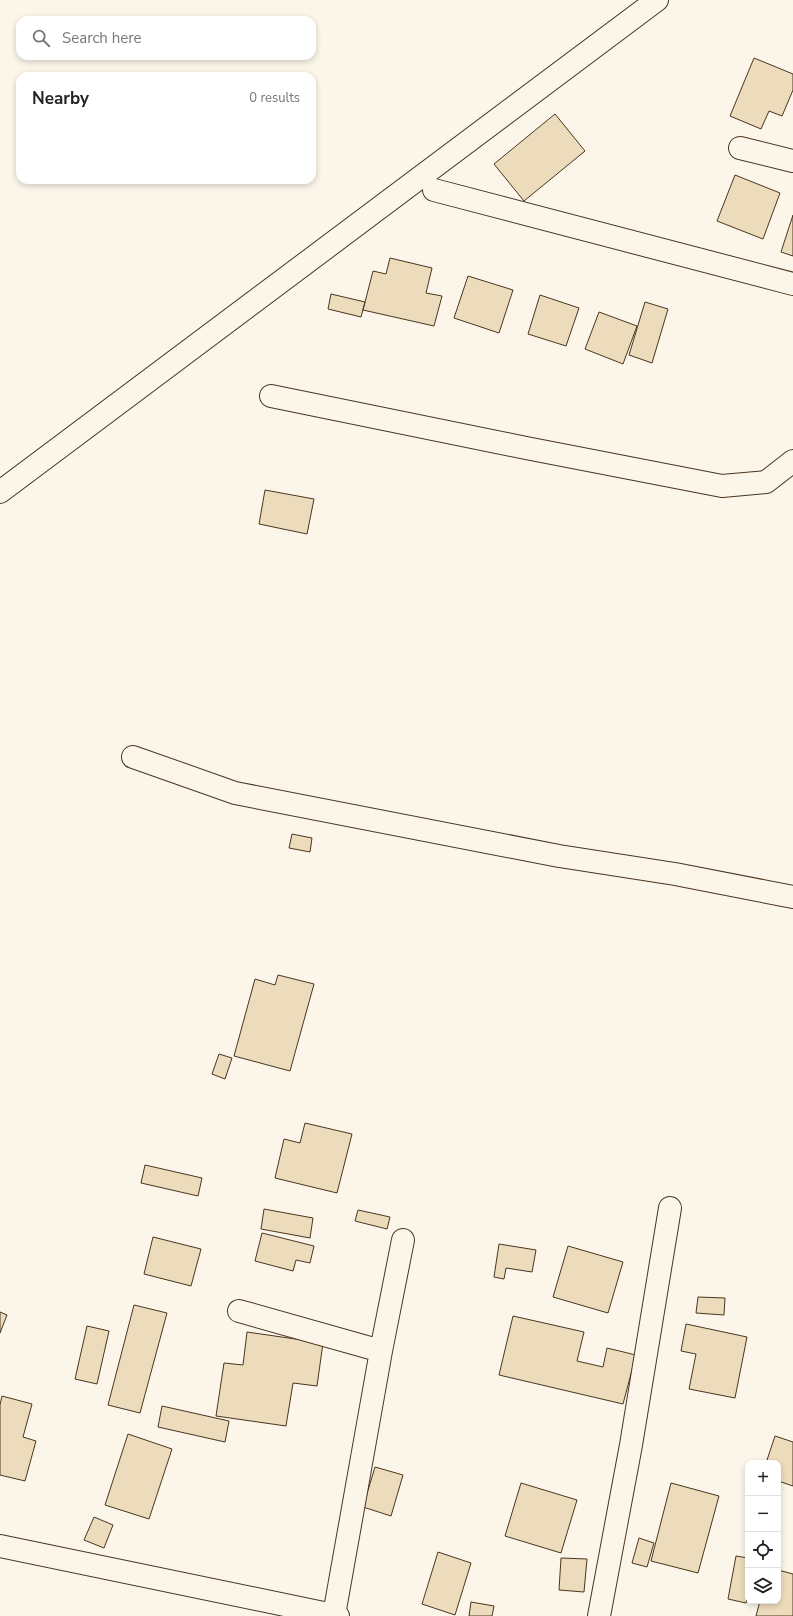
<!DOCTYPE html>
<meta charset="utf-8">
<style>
body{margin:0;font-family:"Nunito Sans",sans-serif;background:#f2f2f2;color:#222}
.controls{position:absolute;right:12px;bottom:12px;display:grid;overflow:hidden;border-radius:8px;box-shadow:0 2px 6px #0003}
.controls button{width:36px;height:36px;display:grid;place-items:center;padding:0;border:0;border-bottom:1px solid #e0e0e0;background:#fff;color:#222;font:20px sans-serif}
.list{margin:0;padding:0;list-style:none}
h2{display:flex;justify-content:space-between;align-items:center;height:52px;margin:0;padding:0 16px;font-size:17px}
h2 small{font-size:13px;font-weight:400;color:#767676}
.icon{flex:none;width:22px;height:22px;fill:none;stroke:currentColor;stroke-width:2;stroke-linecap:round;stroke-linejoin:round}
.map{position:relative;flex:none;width:793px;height:1616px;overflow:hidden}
.search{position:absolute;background:#fff;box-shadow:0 2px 6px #0003;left:16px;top:16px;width:300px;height:44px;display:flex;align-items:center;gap:10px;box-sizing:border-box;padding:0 14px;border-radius:12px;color:#767676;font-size:15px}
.panel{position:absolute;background:#fff;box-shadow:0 2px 6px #0003;left:16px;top:72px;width:300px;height:112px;border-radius:12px}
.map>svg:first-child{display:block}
.building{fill:#ecdcbc;stroke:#4a3520}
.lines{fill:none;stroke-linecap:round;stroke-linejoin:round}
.minor-casing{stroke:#4a3520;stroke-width:24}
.minor{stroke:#fbf6e9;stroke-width:22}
</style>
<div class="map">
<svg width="793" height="1616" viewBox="0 0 793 1616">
<rect width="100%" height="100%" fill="#fbf6e9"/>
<path class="building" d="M 754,58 L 793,74 L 793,90 L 782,116 L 769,111 L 761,129 L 730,116 Z
M 555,114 L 585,151 L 524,201 L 494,164 Z
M 735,175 L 780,193 L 763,239 L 717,221 Z
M 793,215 L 793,256 L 781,252 Z
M 390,258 L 432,268 L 426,293 L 442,296 L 434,326 L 363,310 L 373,271 L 386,274 Z
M 468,276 L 513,290 L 499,333 L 454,318 Z
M 331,294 L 365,302 L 361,317 L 328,309 Z
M 540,295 L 579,308 L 566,346 L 528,334 Z
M 645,302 L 668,309 L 652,363 L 629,355 Z
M 599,312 L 637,326 L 623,364 L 585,349 Z
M 265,490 L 314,499 L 307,534 L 259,524 Z
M 292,834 L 312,838 L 310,852 L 289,848 Z
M 278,975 L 314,984 L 290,1071 L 234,1056 L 255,979 L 275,985 Z
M 219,1054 L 232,1058 L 225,1079 L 212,1074 Z
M 305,1123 L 352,1134 L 337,1193 L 275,1178 L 284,1139 L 300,1143 Z
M 145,1165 L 202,1178 L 198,1196 L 141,1183 Z
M 264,1209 L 313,1218 L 310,1238 L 261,1229 Z
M 358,1210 L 390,1217 L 387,1229 L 355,1221 Z
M 262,1233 L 314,1246 L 310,1263 L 296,1260 L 293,1271 L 255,1261 Z
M 153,1237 L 201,1249 L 191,1286 L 144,1274 Z
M 499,1244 L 536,1250 L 532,1272 L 506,1268 L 504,1279 L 494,1277 Z
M 568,1246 L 623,1262 L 608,1313 L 553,1297 Z
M 698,1297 L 725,1298 L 724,1315 L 696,1313 Z
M 134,1305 L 167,1313 L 140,1413 L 108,1405 Z
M 0,1312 L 7,1315 L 0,1333 Z
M 513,1316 L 584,1332 L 577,1361 L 603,1367 L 607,1348 L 636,1355 L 623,1404 L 499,1375 Z
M 686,1324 L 747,1337 L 735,1398 L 689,1389 L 696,1354 L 681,1351 Z
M 87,1326 L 109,1331 L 97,1384 L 75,1379 Z
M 247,1332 L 323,1343 L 317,1386 L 293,1383 L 286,1426 L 216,1416 L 224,1363 L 243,1365 Z
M 2,1396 L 32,1404 L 23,1437 L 36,1441 L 25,1481 L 0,1475 L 0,1405 Z
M 162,1406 L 229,1421 L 225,1442 L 158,1427 Z
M 128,1434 L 172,1449 L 149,1519 L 105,1505 Z
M 775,1436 L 793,1442 L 793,1486 L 778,1481 L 778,1463 L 766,1463 Z
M 375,1467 L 403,1475 L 391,1516 L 363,1507 Z
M 521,1483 L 577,1500 L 561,1553 L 505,1536 Z
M 671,1483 L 719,1496 L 698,1573 L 651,1561 Z
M 94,1517 L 113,1525 L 104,1548 L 84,1540 Z
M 639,1538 L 654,1543 L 647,1567 L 632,1563 Z
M 438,1552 L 471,1563 L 455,1615 L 422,1604 Z
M 736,1556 L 748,1558 L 748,1594 L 746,1603 L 728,1599 Z
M 561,1558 L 587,1559 L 584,1592 L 559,1590 Z
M 778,1570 L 793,1574 L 793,1616 L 756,1616 L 760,1601 L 778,1601 Z
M 471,1602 L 494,1606 L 492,1616 L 469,1616 Z"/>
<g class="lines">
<g class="minor-casing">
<path id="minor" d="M 740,148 L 793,161
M 434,190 L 793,284
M 271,396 L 526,448 L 722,486 L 766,482 L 793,461
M 0,492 L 657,0
M 133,757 L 235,793 L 559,856 L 675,874 L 793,897
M 239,1311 L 381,1351
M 0,1546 L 338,1616
M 334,1615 L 381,1351 L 403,1240
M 599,1616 L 631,1445 L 670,1208"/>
</g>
<use href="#minor" class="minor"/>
</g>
</svg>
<div class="controls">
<button>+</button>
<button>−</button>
<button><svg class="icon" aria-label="locate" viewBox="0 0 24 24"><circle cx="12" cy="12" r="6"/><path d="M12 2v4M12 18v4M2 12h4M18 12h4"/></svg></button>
<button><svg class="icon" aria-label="layers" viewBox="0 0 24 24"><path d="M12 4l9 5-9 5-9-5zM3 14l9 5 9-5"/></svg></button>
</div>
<div class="search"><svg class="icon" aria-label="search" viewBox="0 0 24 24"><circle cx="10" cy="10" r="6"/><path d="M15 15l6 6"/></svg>Search here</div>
<section class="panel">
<h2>Nearby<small>0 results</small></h2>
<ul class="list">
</ul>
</section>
</div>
